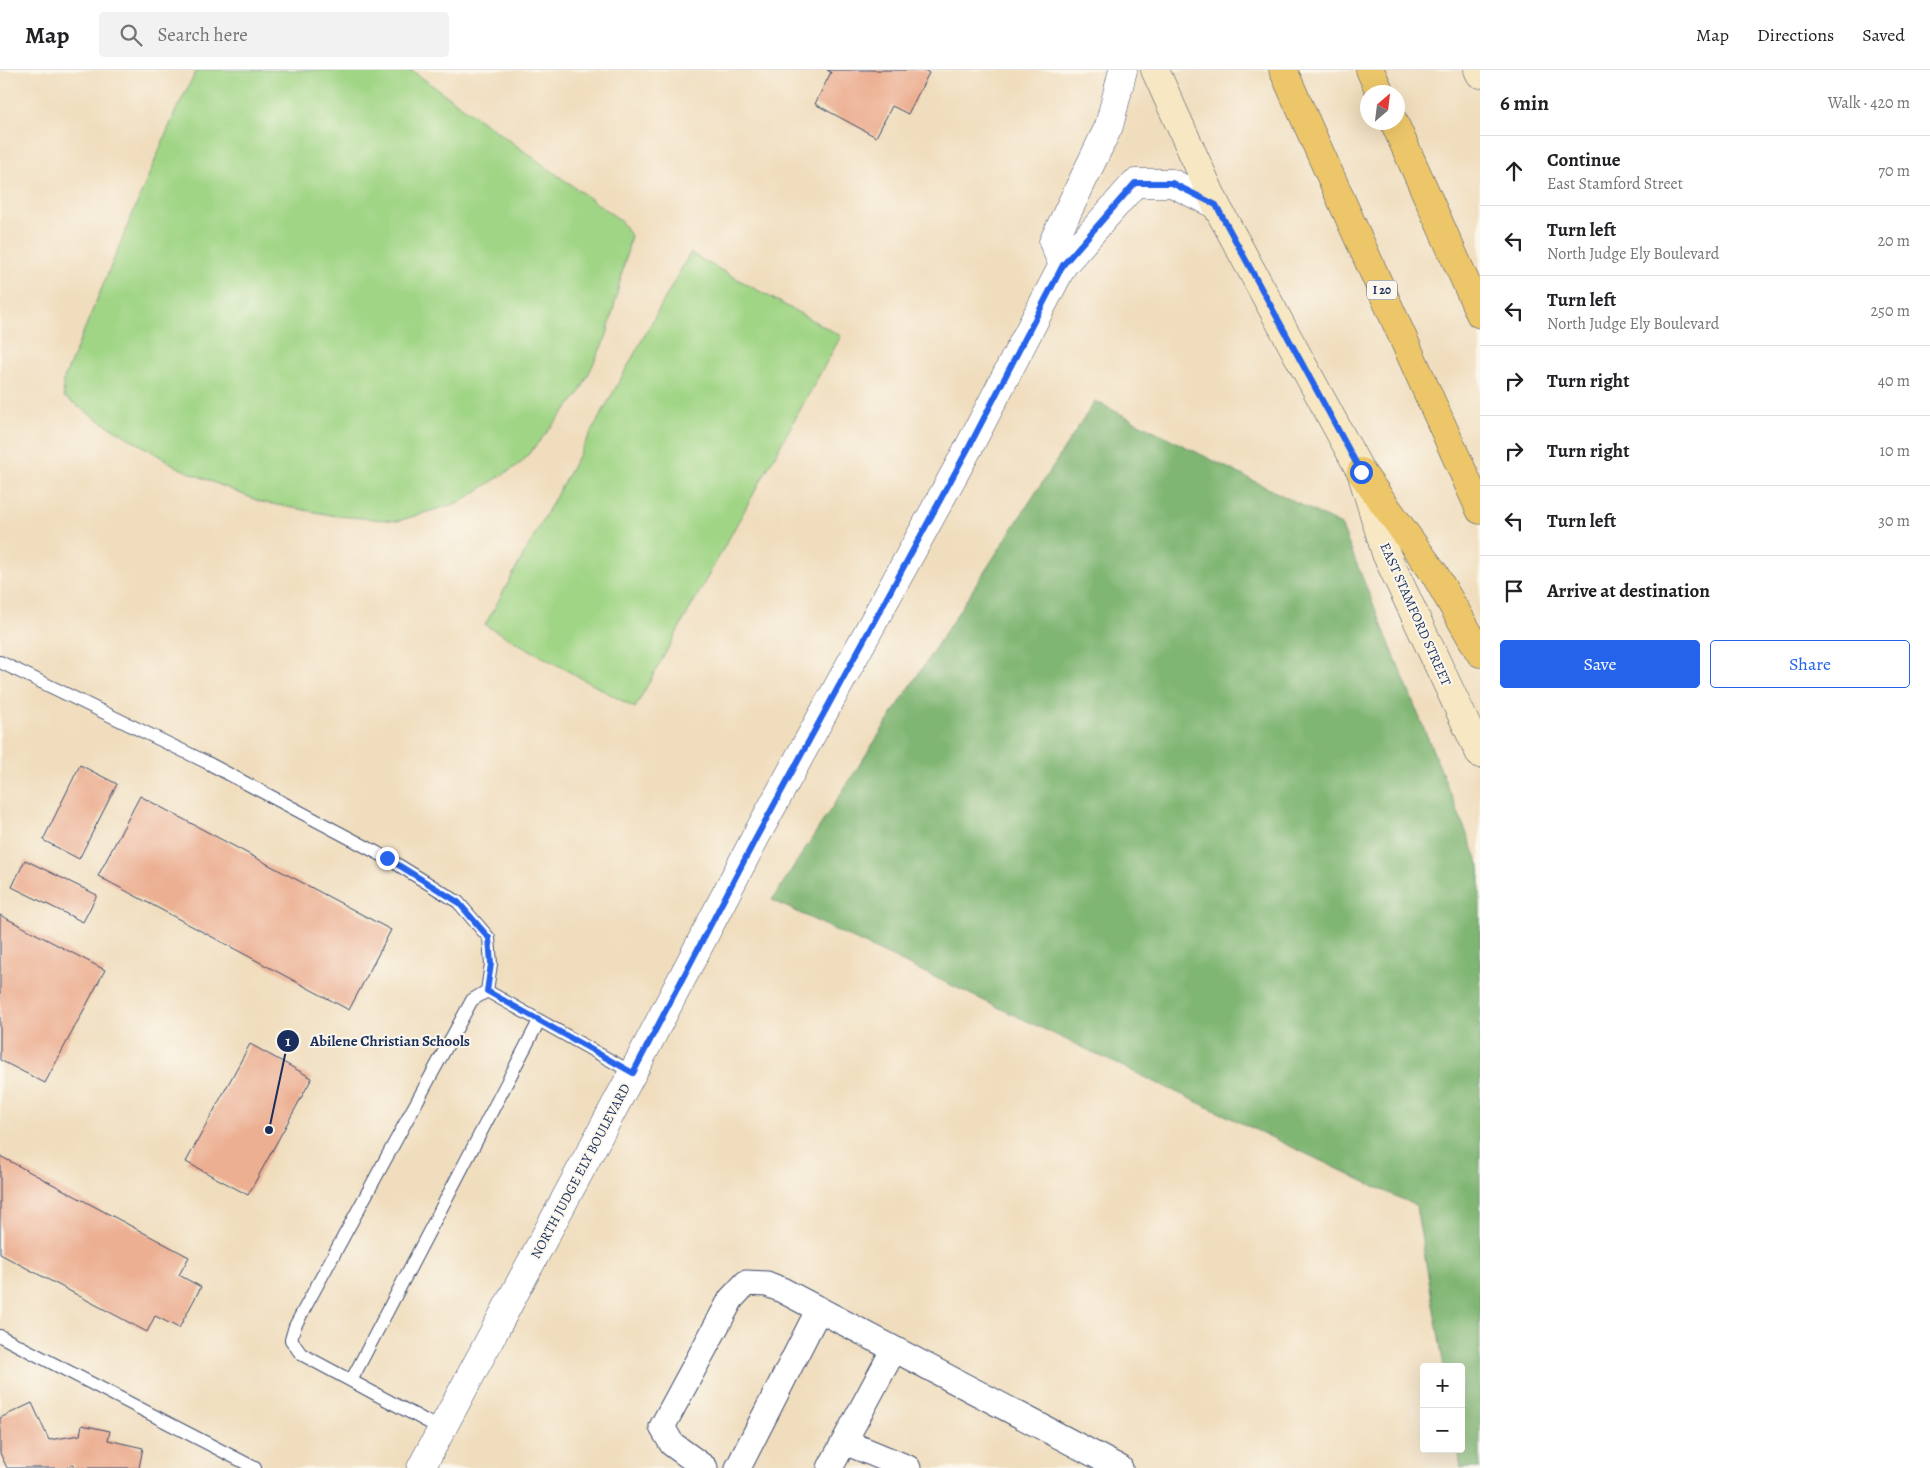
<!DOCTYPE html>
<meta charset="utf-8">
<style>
body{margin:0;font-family:Alegreya,serif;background:#f2f2f2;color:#202124}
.controls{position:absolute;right:15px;bottom:15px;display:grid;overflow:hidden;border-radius:5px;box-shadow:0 5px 20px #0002}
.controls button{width:45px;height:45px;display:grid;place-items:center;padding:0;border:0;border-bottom:1px solid #e0e0e0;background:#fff;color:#202124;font:25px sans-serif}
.compass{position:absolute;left:1360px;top:15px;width:45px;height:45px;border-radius:50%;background:#fff;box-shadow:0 5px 20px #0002;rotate:28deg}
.stop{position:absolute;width:15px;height:15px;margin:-11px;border:4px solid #2563eb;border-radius:50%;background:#fff}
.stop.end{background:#2563eb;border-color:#fff;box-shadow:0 1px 5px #0008}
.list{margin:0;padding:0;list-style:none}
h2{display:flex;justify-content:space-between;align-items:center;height:65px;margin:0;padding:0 20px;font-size:21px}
h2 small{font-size:16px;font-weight:400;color:#757577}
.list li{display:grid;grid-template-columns:32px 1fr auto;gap:15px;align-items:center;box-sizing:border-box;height:70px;padding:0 20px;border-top:1px solid #e0e0e0}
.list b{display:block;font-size:19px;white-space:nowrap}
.list p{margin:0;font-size:16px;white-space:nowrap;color:#757577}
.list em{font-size:16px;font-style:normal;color:#757577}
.actions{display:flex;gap:10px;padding:15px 20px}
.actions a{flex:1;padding:11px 0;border:1px solid #2563eb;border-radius:5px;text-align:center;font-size:18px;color:#2563eb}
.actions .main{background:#2563eb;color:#fff}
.icon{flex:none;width:28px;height:28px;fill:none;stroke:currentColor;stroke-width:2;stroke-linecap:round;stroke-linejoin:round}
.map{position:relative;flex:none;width:1480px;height:1398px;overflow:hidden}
header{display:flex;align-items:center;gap:30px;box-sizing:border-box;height:70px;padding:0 25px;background:#fff;border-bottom:1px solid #e0e0e0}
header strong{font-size:24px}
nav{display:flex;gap:28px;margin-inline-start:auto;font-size:18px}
.search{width:350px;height:45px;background:#f2f2f2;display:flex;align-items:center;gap:12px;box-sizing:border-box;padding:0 18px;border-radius:5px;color:#757577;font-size:19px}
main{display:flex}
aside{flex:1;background:#fff}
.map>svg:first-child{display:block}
.green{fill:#a1d586;stroke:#5e8272}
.forest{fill:#80b673;stroke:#4e7268}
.building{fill:#ecaf92}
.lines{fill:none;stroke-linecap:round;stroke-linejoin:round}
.service-casing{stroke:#3b496c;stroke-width:14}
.minor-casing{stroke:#3b496c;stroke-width:27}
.tertiary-casing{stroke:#3b496c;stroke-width:29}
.secondary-casing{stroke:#3b496c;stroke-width:29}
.motorway-casing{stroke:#3b496c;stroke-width:29}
.service{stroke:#fff;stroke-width:12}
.minor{stroke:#fff;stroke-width:25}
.tertiary{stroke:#fff;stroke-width:28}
.secondary{stroke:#f7e8c3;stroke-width:28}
.motorway{stroke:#ecc669;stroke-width:28}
.route{stroke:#2563eb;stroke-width:6}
.labels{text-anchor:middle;stroke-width:4;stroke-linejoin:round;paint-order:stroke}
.shield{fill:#fbf7ec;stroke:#5e6b89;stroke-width:1}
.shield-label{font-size:12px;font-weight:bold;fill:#1b2f5e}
.street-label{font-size:14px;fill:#1b2f5e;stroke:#fbf7ec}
.leader{fill:none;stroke:#1b2f5e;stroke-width:2}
.callout-dot{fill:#1b2f5e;stroke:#fbf7ec;stroke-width:2}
.mark-label{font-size:15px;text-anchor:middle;font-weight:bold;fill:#fff}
.callout-label{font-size:15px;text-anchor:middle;font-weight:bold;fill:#1b2f5e;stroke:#fbf7ec;stroke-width:4;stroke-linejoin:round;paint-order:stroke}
</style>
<header>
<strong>Map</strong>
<div class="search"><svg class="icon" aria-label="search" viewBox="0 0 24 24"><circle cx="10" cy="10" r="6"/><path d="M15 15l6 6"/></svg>Search here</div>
<nav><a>Map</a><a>Directions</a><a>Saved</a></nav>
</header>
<main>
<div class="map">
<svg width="1480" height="1398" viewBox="0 0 1480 1398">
<rect width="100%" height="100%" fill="#fbf7ec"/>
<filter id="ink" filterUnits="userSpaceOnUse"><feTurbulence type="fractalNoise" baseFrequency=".02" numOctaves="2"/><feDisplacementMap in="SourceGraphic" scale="10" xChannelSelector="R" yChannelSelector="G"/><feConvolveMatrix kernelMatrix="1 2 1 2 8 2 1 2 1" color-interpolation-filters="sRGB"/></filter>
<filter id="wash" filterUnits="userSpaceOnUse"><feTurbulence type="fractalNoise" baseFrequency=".0096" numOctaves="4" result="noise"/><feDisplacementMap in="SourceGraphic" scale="20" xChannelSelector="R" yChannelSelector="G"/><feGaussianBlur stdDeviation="1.12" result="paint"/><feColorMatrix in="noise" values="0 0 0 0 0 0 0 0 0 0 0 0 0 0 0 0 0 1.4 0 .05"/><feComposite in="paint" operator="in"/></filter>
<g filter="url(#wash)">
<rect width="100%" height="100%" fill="#f0ddbd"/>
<path class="green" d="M 197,0 L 411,0 L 620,150 L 631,166 L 607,265 L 579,324 L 521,393 L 460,432 L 398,451 L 337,446 L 261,432 L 181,399 L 99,350 L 64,327 L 63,311 L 176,40 Z
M 690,183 L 841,266 L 635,638 L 485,555 Z"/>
<path class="forest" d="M 1095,331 L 1341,455 L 1480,796 L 1480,1398 L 1461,1398 L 1458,1379 L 1461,1379 L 1461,1297 L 1444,1297 L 1416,1136 L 772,830 Z"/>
<g id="blocks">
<path class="building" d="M 827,0 L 924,0 L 929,3 L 908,44 L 892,36 L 876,67 L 815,34 L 831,2 Z
M 80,695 L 117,714 L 79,789 L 43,770 Z
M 140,726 L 391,860 L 349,940 L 98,806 Z
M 25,790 L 97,825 L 83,852 L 12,817 Z
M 0,845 L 105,900 L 45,1013 L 0,990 Z
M 250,974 L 312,1008 L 248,1125 L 186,1092 Z
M 0,1086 L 189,1187 L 179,1205 L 201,1217 L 179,1258 L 155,1246 L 147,1262 L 0,1184 Z
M 32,1333 L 49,1370 L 80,1365 L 82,1355 L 110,1361 L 108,1370 L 143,1378 L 139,1398 L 74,1398 L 74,1394 L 66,1398 L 7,1398 L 0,1383 L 0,1348 Z"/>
</g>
</g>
<g filter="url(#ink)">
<use href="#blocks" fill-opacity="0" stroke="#3b496c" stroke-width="1"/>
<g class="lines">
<g class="service-casing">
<path id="service" d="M 0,592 L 206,692 L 387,788 L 458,832 L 489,868 L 491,894 L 487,921
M 0,1266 L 255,1398
M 351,1311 L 539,951
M 441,1359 L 301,1284 L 291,1270 L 295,1256 L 472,930 L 487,921 L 633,1003"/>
</g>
<g class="minor-casing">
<path id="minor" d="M 845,1372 L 908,1398
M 705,1398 L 672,1374 L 662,1357 L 731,1229 L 746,1213 L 767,1214 L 782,1220 L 1120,1398
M 738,1398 L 819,1239
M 830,1398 L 894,1279"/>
</g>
<g class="tertiary-casing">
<path id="tertiary" d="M 1063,195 L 1053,172 L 1109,56 L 1123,0
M 421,1398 L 641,987 L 755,768 L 969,377 L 1063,195 L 1135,113 L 1172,113 L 1216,135"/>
</g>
<g class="secondary-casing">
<path id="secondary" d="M 1155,0 L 1216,135 L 1361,402 L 1386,484 L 1480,684
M 1478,0 L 1480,4"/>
</g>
<g class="motorway-casing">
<path id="motorway" d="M 1283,0 L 1480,440
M 1370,0 L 1380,22
M 1394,52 L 1480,244
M 1361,402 L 1434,503 L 1480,583"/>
</g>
<use href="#service" class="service"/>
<use href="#minor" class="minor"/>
<use href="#tertiary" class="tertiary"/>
<use href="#secondary" class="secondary"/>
<use href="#motorway" class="motorway"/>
</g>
</g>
<g class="lines" filter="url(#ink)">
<path class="route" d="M 387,788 L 458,832 L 489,868 L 491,894 L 487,921 L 633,1003 L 756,768 L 969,377 L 1063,195 L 1135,113 L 1172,113 L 1216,135 L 1361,402"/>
</g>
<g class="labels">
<rect class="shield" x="1367" y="210.5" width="30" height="19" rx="4"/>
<g class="shield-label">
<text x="1382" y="224">I 20</text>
</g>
<g class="street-label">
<text transform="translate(1416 544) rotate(66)" y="5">EAST STAMFORD STREET</text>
<text transform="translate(580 1101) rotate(-62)" y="5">NORTH JUDGE ELY BOULEVARD</text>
</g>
</g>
<path class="leader" d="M269 1060L288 971"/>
<g class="callout-dot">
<circle cx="269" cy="1060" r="5"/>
<circle cx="288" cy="971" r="12"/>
</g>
<g class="mark-label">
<text x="288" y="976">1</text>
</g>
<g class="callout-label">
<text x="390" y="976">Abilene Christian Schools</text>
</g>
</svg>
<div class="controls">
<button>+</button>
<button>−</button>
</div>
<svg class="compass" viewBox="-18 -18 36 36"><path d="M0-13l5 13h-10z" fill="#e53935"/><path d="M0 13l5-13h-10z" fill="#757577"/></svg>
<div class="stop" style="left:1361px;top:402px"></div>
<div class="stop end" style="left:387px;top:788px"></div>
</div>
<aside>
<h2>6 min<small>Walk · 420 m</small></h2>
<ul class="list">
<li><svg class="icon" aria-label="ahead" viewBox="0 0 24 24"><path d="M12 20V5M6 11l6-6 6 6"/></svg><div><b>Continue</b><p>East Stamford Street</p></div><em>70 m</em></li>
<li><svg class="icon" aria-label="left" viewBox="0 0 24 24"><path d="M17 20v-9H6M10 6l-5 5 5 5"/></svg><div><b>Turn left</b><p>North Judge Ely Boulevard</p></div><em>20 m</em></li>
<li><svg class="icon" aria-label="left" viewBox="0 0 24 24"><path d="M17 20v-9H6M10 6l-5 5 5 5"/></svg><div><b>Turn left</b><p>North Judge Ely Boulevard</p></div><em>250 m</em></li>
<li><svg class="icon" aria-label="right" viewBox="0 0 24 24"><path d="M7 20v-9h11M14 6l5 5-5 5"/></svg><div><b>Turn right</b></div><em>40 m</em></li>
<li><svg class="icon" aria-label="right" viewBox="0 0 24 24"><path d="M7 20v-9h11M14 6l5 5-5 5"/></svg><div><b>Turn right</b></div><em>10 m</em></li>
<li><svg class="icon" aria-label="left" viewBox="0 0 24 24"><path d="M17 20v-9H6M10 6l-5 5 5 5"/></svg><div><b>Turn left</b></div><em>30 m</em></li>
<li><svg class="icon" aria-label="arrive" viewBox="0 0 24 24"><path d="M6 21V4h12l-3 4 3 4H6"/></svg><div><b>Arrive at destination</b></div></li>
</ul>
<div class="actions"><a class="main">Save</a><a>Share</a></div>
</aside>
</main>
